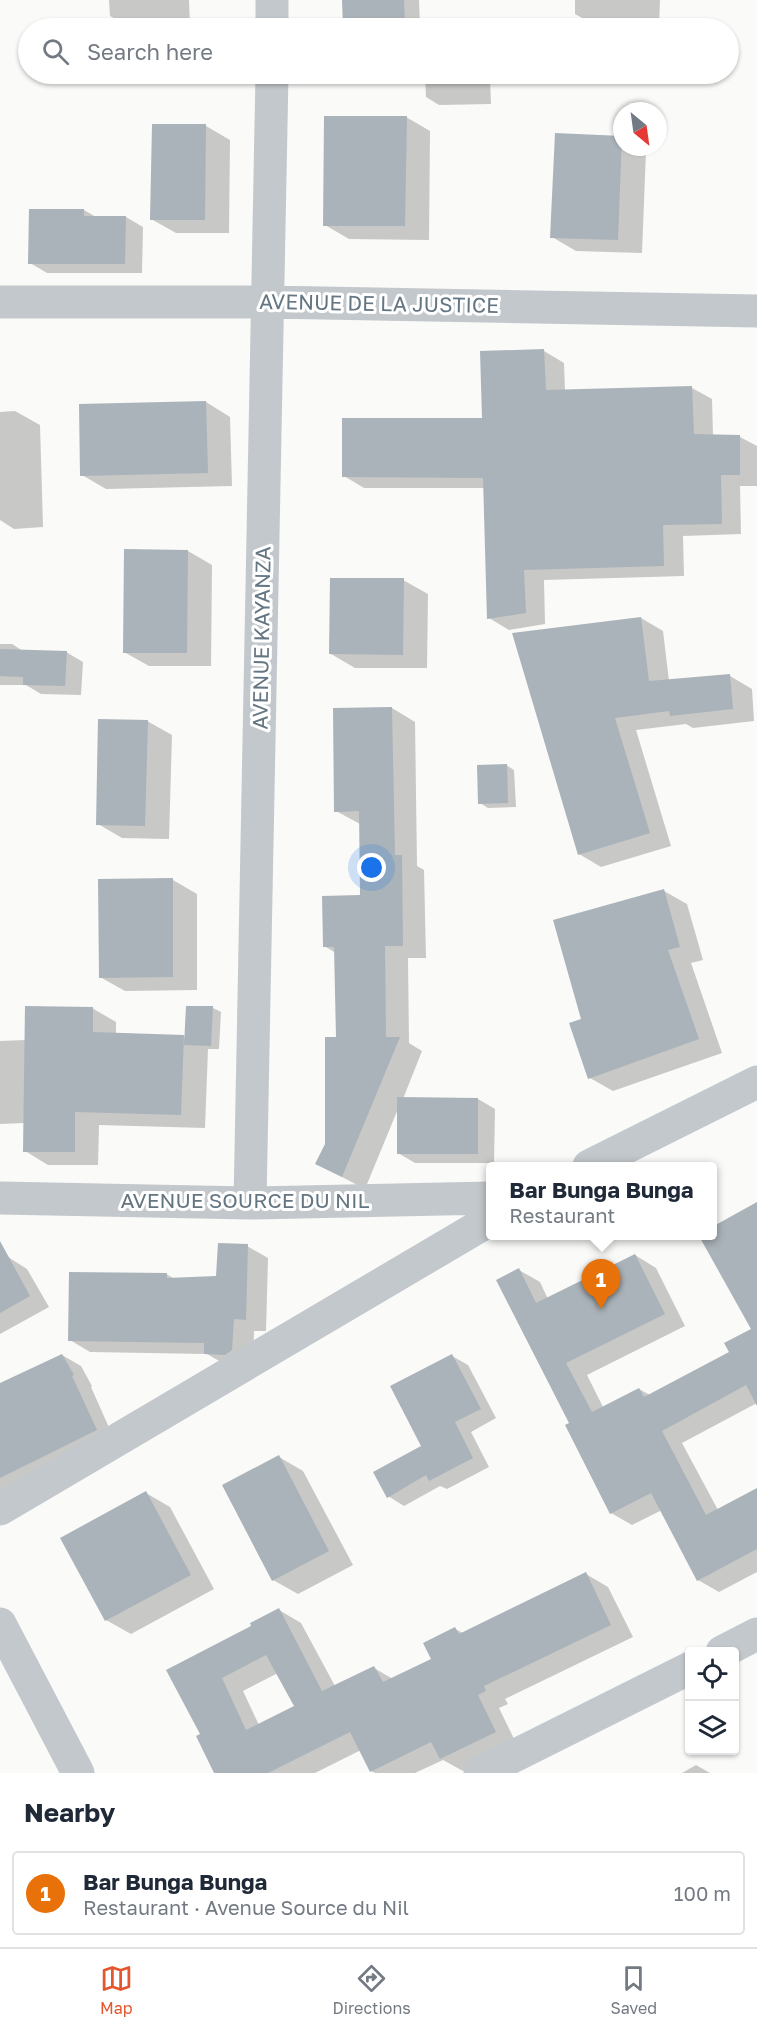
<!DOCTYPE html>
<meta charset="utf-8">
<style>
body{margin:0;font-family:"Golos Text",sans-serif;background:#f6f6f7;color:#1f2937}
.controls{position:absolute;right:18px;bottom:18px;display:grid;overflow:hidden;border-radius:6px;box-shadow:0 2px 4px #0004}
.controls button{width:54px;height:54px;display:grid;place-items:center;padding:0;border:0;border-bottom:2px solid #e0e1e3;background:#fff;color:#1f2937;font:30px sans-serif}
.compass{position:absolute;left:613px;top:102px;width:54px;height:54px;border-radius:50%;background:#fff;box-shadow:0 2px 4px #0004;rotate:151deg}
.you{position:absolute;left:372px;top:868px;width:21px;height:21px;margin:-15px;border:4px solid #fff;border-radius:50%;background:#1a73e8;box-shadow:0 0 0 9px #1a73e833}
.badge{display:grid;place-items:center;width:39px;height:39px;border-radius:50%;background:#e4572e;color:#fff;font-size:20px;font-weight:700}
.pin{position:absolute;translate:-50% -50px;filter:drop-shadow(0 2px 3px #0008)}
.pin::after{content:'';position:absolute;top:32px;width:21px;height:18px;background:inherit;clip-path:polygon(0 0,100% 0,50% 100%)}
.popup{position:absolute;left:486px;top:1162px;width:231px;height:78px;box-sizing:border-box;display:grid;place-content:center;border-radius:6px;background:#fff;filter:drop-shadow(0 2px 4px #0005);font-size:20px;white-space:nowrap;color:#747a83}
.popup b{font-size:22px;color:#1f2937}
.popup::after{content:'';position:absolute;left:50%;top:100%;margin-left:-12px;border:12px solid transparent;border-top-color:#fff}
.list{margin:0;padding:0;list-style:none}
h2{display:flex;justify-content:space-between;align-items:center;height:78px;margin:0;padding:0 24px;font-size:26px}
h2 small{font-size:20px;font-weight:400;color:#747a83}
.list li{display:grid;grid-template-columns:39px 1fr auto;gap:18px;align-items:center;box-sizing:border-box;height:84px;margin:0 12px 12px;padding:0 12px;border:2px solid #e0e1e3;border-radius:6px}
.list b{display:block;font-size:22px;white-space:nowrap}
.list p{margin:0;font-size:20px;white-space:nowrap;color:#747a83}
.list em{font-size:20px;font-style:normal;color:#747a83}
.icon{flex:none;width:33px;height:33px;fill:none;stroke:currentColor;stroke-width:2;stroke-linecap:round;stroke-linejoin:round}
.map{position:relative;flex:none;width:757px;height:1773px;overflow:hidden}
.search{position:absolute;background:#fff;box-shadow:0 2px 4px #0004;left:18px;right:18px;top:18px;height:66px;display:flex;align-items:center;gap:15px;box-sizing:border-box;padding:0 21px;border-radius:33px;color:#747a83;font-size:22px}
.sheet{height:174px;background:#fff}
nav{display:flex;justify-content:space-around;align-items:center;box-sizing:border-box;height:84px;border-top:2px solid #e0e1e3;background:#fff;font-size:16px;color:#747a83}
nav a{display:grid;justify-items:center;gap:3px}
nav .on{color:#e4572e}
.map>svg:first-child{display:block}
.shadow{fill:#0003;fill-rule:evenodd}
.building{fill:#aab3b9;fill-rule:evenodd}
.lines{fill:none;stroke-linecap:round;stroke-linejoin:round}
.street{stroke:#c3c8cc;stroke-width:33}
.labels{text-anchor:middle;stroke-width:6;stroke-linejoin:round;paint-order:stroke}
.street-label{font-size:21px;fill:#657683;stroke:#fff}
</style>
<div class="map">
<svg width="757" height="1773" viewBox="0 0 757 1773">
<rect width="100%" height="100%" fill="#fafaf8"/>
<path class="shadow" d="M 109,0 L 189,0 L 190,27 L 132,28 L 110,16 Z
M 344,0 L 419,0 L 420,28 L 345,28 Z
M 575,0 L 660,0 L 659,26 L 595,25 L 575,14 Z
M 425,74 L 482,74 L 490,78 L 491,104 L 439,105 L 426,97 Z
M 406,117 L 430,131 L 429,240 L 349,239 L 325,225 Z
M 153,125 L 206,126 L 230,140 L 229,233 L 176,233 L 151,219 Z
M 622,137 L 622,147 L 638,147 L 646,151 L 642,253 L 576,251 L 552,237 Z
M 84,210 L 96,217 L 126,217 L 143,227 L 142,273 L 47,273 L 30,263 Z
M 544,351 L 564,363 L 565,391 L 692,388 L 712,399 L 713,436 L 740,437 L 757,446 L 757,486 L 740,486 L 741,534 L 683,536 L 684,576 L 544,580 L 545,624 L 509,630 L 489,618 L 485,488 L 364,488 L 344,476 L 483,420 Z
M 206,402 L 230,417 L 232,486 L 106,489 L 82,475 Z
M 15,411 L 40,425 L 43,527 L 14,529 L 0,520 L 0,412 Z
M 188,551 L 212,565 L 211,666 L 149,666 L 124,652 Z
M 403,580 L 428,594 L 427,668 L 355,668 L 331,654 Z
M 641,618 L 663,631 L 669,681 L 730,676 L 752,689 L 754,721 L 693,728 L 686,724 L 636,730 L 671,846 L 601,867 L 579,854 Z
M 0,644 L 12,644 L 23,651 L 66,652 L 83,662 L 81,695 L 41,694 L 26,685 L 0,685 Z
M 392,708 L 415,722 L 417,866 L 424,870 L 426,958 L 408,958 L 409,1043 L 422,1051 L 403,1099 L 478,1099 L 495,1109 L 494,1163 L 415,1163 L 398,1153 L 398,1109 L 365,1189 L 317,1164 L 326,1144 L 337,1038 L 336,953 L 324,946 L 361,896 L 360,824 L 336,811 Z
M 147,721 L 172,735 L 169,839 L 122,838 L 98,824 Z
M 506,765 L 514,770 L 516,807 L 488,808 L 480,803 Z
M 173,880 L 197,894 L 197,990 L 125,991 L 100,977 Z
M 664,891 L 687,904 L 703,960 L 691,963 L 722,1053 L 613,1091 L 590,1078 L 583,1020 Z
M 92,1008 L 116,1022 L 116,1034 L 186,1037 L 213,1008 L 221,1012 L 219,1049 L 208,1049 L 205,1128 L 99,1125 L 98,1165 L 48,1165 L 25,1151 L 25,1123 L 0,1124 L 0,1041 L 26,1040 Z
M 757,1204 L 757,1403 L 682,1443 L 718,1510 L 757,1490 L 757,1572 L 719,1592 L 698,1580 L 662,1510 L 632,1525 L 611,1513 L 571,1424 L 519,1270 L 540,1282 L 548,1299 L 635,1255 L 656,1268 L 685,1326 L 587,1375 L 603,1407 L 639,1389 L 650,1395 L 731,1352 L 753,1330 L 701,1236 L 712,1236 L 712,1229 Z
M 247,1246 L 268,1258 L 266,1331 L 254,1331 L 253,1362 L 226,1365 L 207,1354 L 90,1352 L 70,1340 L 166,1274 L 175,1279 L 218,1277 Z
M 8,1257 L 27,1269 L 49,1307 L 0,1334 L 0,1262 Z
M 62,1355 L 81,1366 L 92,1386 L 91,1387 L 115,1441 L 0,1499 L 0,1385 Z
M 452,1356 L 468,1365 L 496,1418 L 471,1432 L 489,1467 L 447,1489 L 440,1486 L 404,1506 L 388,1496 L 423,1447 Z
M 279,1457 L 303,1471 L 353,1565 L 298,1594 L 273,1580 Z
M 146,1493 L 170,1507 L 214,1589 L 131,1634 L 106,1620 L 62,1539 Z
M 586,1574 L 608,1587 L 633,1637 L 505,1699 L 508,1704 L 499,1708 L 517,1745 L 463,1771 L 443,1760 L 415,1773 L 375,1773 L 371,1771 L 361,1750 L 315,1773 L 216,1773 L 202,1734 L 168,1671 L 253,1627 L 279,1610 L 301,1623 L 335,1686 L 374,1668 L 393,1679 L 433,1659 L 455,1629 L 463,1633 ZM 278,1673 L 296,1707 L 259,1725 L 243,1691 Z
M 696,1765 L 710,1773 L 682,1773 Z"/>
<path class="building" d="M 342,0 L 404,0 L 405,28 L 343,28 Z
M 324,116 L 407,116 L 405,226 L 323,226 Z
M 152,124 L 206,124 L 205,220 L 150,220 Z
M 555,133 L 622,136 L 618,240 L 550,238 Z
M 29,209 L 84,209 L 84,216 L 126,216 L 125,264 L 28,264 Z
M 544,349 L 546,390 L 692,386 L 694,434 L 740,435 L 740,475 L 721,475 L 722,524 L 663,525 L 664,566 L 524,570 L 526,613 L 487,619 L 483,478 L 342,477 L 342,418 L 482,418 L 480,351 Z
M 206,401 L 208,473 L 80,476 L 79,404 Z
M 124,549 L 188,550 L 187,653 L 123,653 Z
M 330,578 L 404,578 L 403,655 L 329,654 Z
M 641,617 L 649,681 L 730,674 L 733,709 L 670,716 L 669,711 L 615,718 L 650,833 L 578,855 L 512,633 Z
M 0,649 L 67,651 L 65,686 L 23,685 L 23,677 L 0,676 Z
M 392,707 L 395,855 L 402,855 L 403,946 L 385,946 L 386,1037 L 400,1037 L 342,1177 L 315,1164 L 325,1144 L 325,1037 L 336,1037 L 334,947 L 323,947 L 322,896 L 360,895 L 359,811 L 334,812 L 333,708 Z
M 98,719 L 148,720 L 145,826 L 96,825 Z
M 507,764 L 508,803 L 478,804 L 477,765 Z
M 173,878 L 173,977 L 99,978 L 98,879 Z
M 664,889 L 680,947 L 668,950 L 699,1039 L 588,1079 L 569,1023 L 581,1019 L 553,920 Z
M 25,1006 L 93,1007 L 93,1032 L 184,1035 L 181,1115 L 75,1112 L 75,1152 L 23,1152 Z
M 186,1006 L 213,1006 L 211,1046 L 184,1045 Z
M 397,1097 L 478,1098 L 478,1154 L 397,1154 Z
M 757,1202 L 757,1406 L 746,1385 L 662,1431 L 706,1515 L 757,1488 L 757,1549 L 697,1581 L 651,1493 L 610,1514 L 565,1425 L 569,1423 L 496,1280 L 519,1268 L 536,1303 L 635,1254 L 665,1314 L 566,1363 L 592,1412 L 639,1388 L 644,1397 L 729,1352 L 724,1343 L 751,1329 L 699,1236 L 712,1236 L 712,1227 Z
M 0,1241 L 30,1296 L 0,1313 Z
M 218,1243 L 248,1244 L 246,1320 L 234,1319 L 232,1350 L 225,1355 L 204,1354 L 204,1343 L 68,1341 L 69,1272 L 167,1273 L 167,1278 L 216,1276 Z
M 62,1354 L 74,1375 L 72,1376 L 97,1430 L 0,1478 L 0,1383 Z
M 452,1354 L 481,1409 L 455,1422 L 473,1458 L 429,1481 L 426,1475 L 387,1498 L 373,1472 L 421,1446 L 390,1386 Z
M 279,1455 L 329,1551 L 272,1581 L 222,1485 Z
M 146,1491 L 191,1575 L 105,1621 L 60,1538 Z
M 586,1572 L 611,1625 L 484,1686 L 486,1691 L 478,1695 L 496,1732 L 440,1759 L 431,1742 L 370,1772 L 350,1732 L 268,1773 L 214,1773 L 196,1736 L 200,1734 L 166,1670 L 251,1626 L 250,1623 L 279,1608 L 322,1691 L 374,1666 L 383,1682 L 431,1659 L 423,1643 L 455,1627 L 459,1634 ZM 266,1655 L 294,1706 L 246,1730 L 222,1678 Z"/>
<g class="lines">
<path class="street" d="M 272,28 L 272,0
M 0,302 L 269,302 L 757,311
M 589,1166 L 757,1082
M 0,1198 L 250,1203 L 490,1198
M 250,1203 L 272,74
M 0,1509 L 490,1220
M 0,1624 L 78,1773
M 722,1652 L 757,1634
M 480,1773 L 690,1668"/>
</g>
<g class="labels">
<g class="street-label">
<text transform="translate(379 304) rotate(1)" y="7">AVENUE DE LA JUSTICE</text>
<text transform="translate(262 638) rotate(-89)" y="7">AVENUE KAYANZA</text>
<text x="245" y="1208">AVENUE SOURCE DU NIL</text>
</g>
</g>
</svg>
<div class="controls">
<button><svg class="icon" aria-label="locate" viewBox="0 0 24 24"><circle cx="12" cy="12" r="6"/><path d="M12 2v4M12 18v4M2 12h4M18 12h4"/></svg></button>
<button><svg class="icon" aria-label="layers" viewBox="0 0 24 24"><path d="M12 4l9 5-9 5-9-5zM3 14l9 5 9-5"/></svg></button>
</div>
<svg class="compass" viewBox="-18 -18 36 36"><path d="M0-13l5 13h-10z" fill="#e53935"/><path d="M0 13l5-13h-10z" fill="#747a83"/></svg>
<div class="you"></div>
<div class="pin badge" style="left:601px;top:1309px;background:#e8710a">1</div>
<div class="popup"><b>Bar Bunga Bunga</b>Restaurant</div>
<div class="search"><svg class="icon" aria-label="search" viewBox="0 0 24 24"><circle cx="10" cy="10" r="6"/><path d="M15 15l6 6"/></svg>Search here</div>
</div>
<section class="sheet">
<h2>Nearby<small></small></h2>
<ul class="list">
<li><span class="badge" style="background:#e8710a">1</span><div><b>Bar Bunga Bunga</b><p>Restaurant · Avenue Source du Nil</p></div><em>100 m</em></li>
</ul>
</section>
<nav>
<a class="on"><svg class="icon" aria-label="map" viewBox="0 0 24 24"><path d="M3 6l6-2 6 2 6-2v14l-6 2-6-2-6 2zM9 4v14M15 6v14"/></svg>Map</a>
<a><svg class="icon" aria-label="directions" viewBox="0 0 24 24"><path d="M12 3l9 9-9 9-9-9zM9 14v-3h6M13 9l2 2-2 2"/></svg>Directions</a>
<a><svg class="icon" aria-label="saved" viewBox="0 0 24 24"><path d="M7 4h10v16l-5-4-5 4z"/></svg>Saved</a>
</nav>
